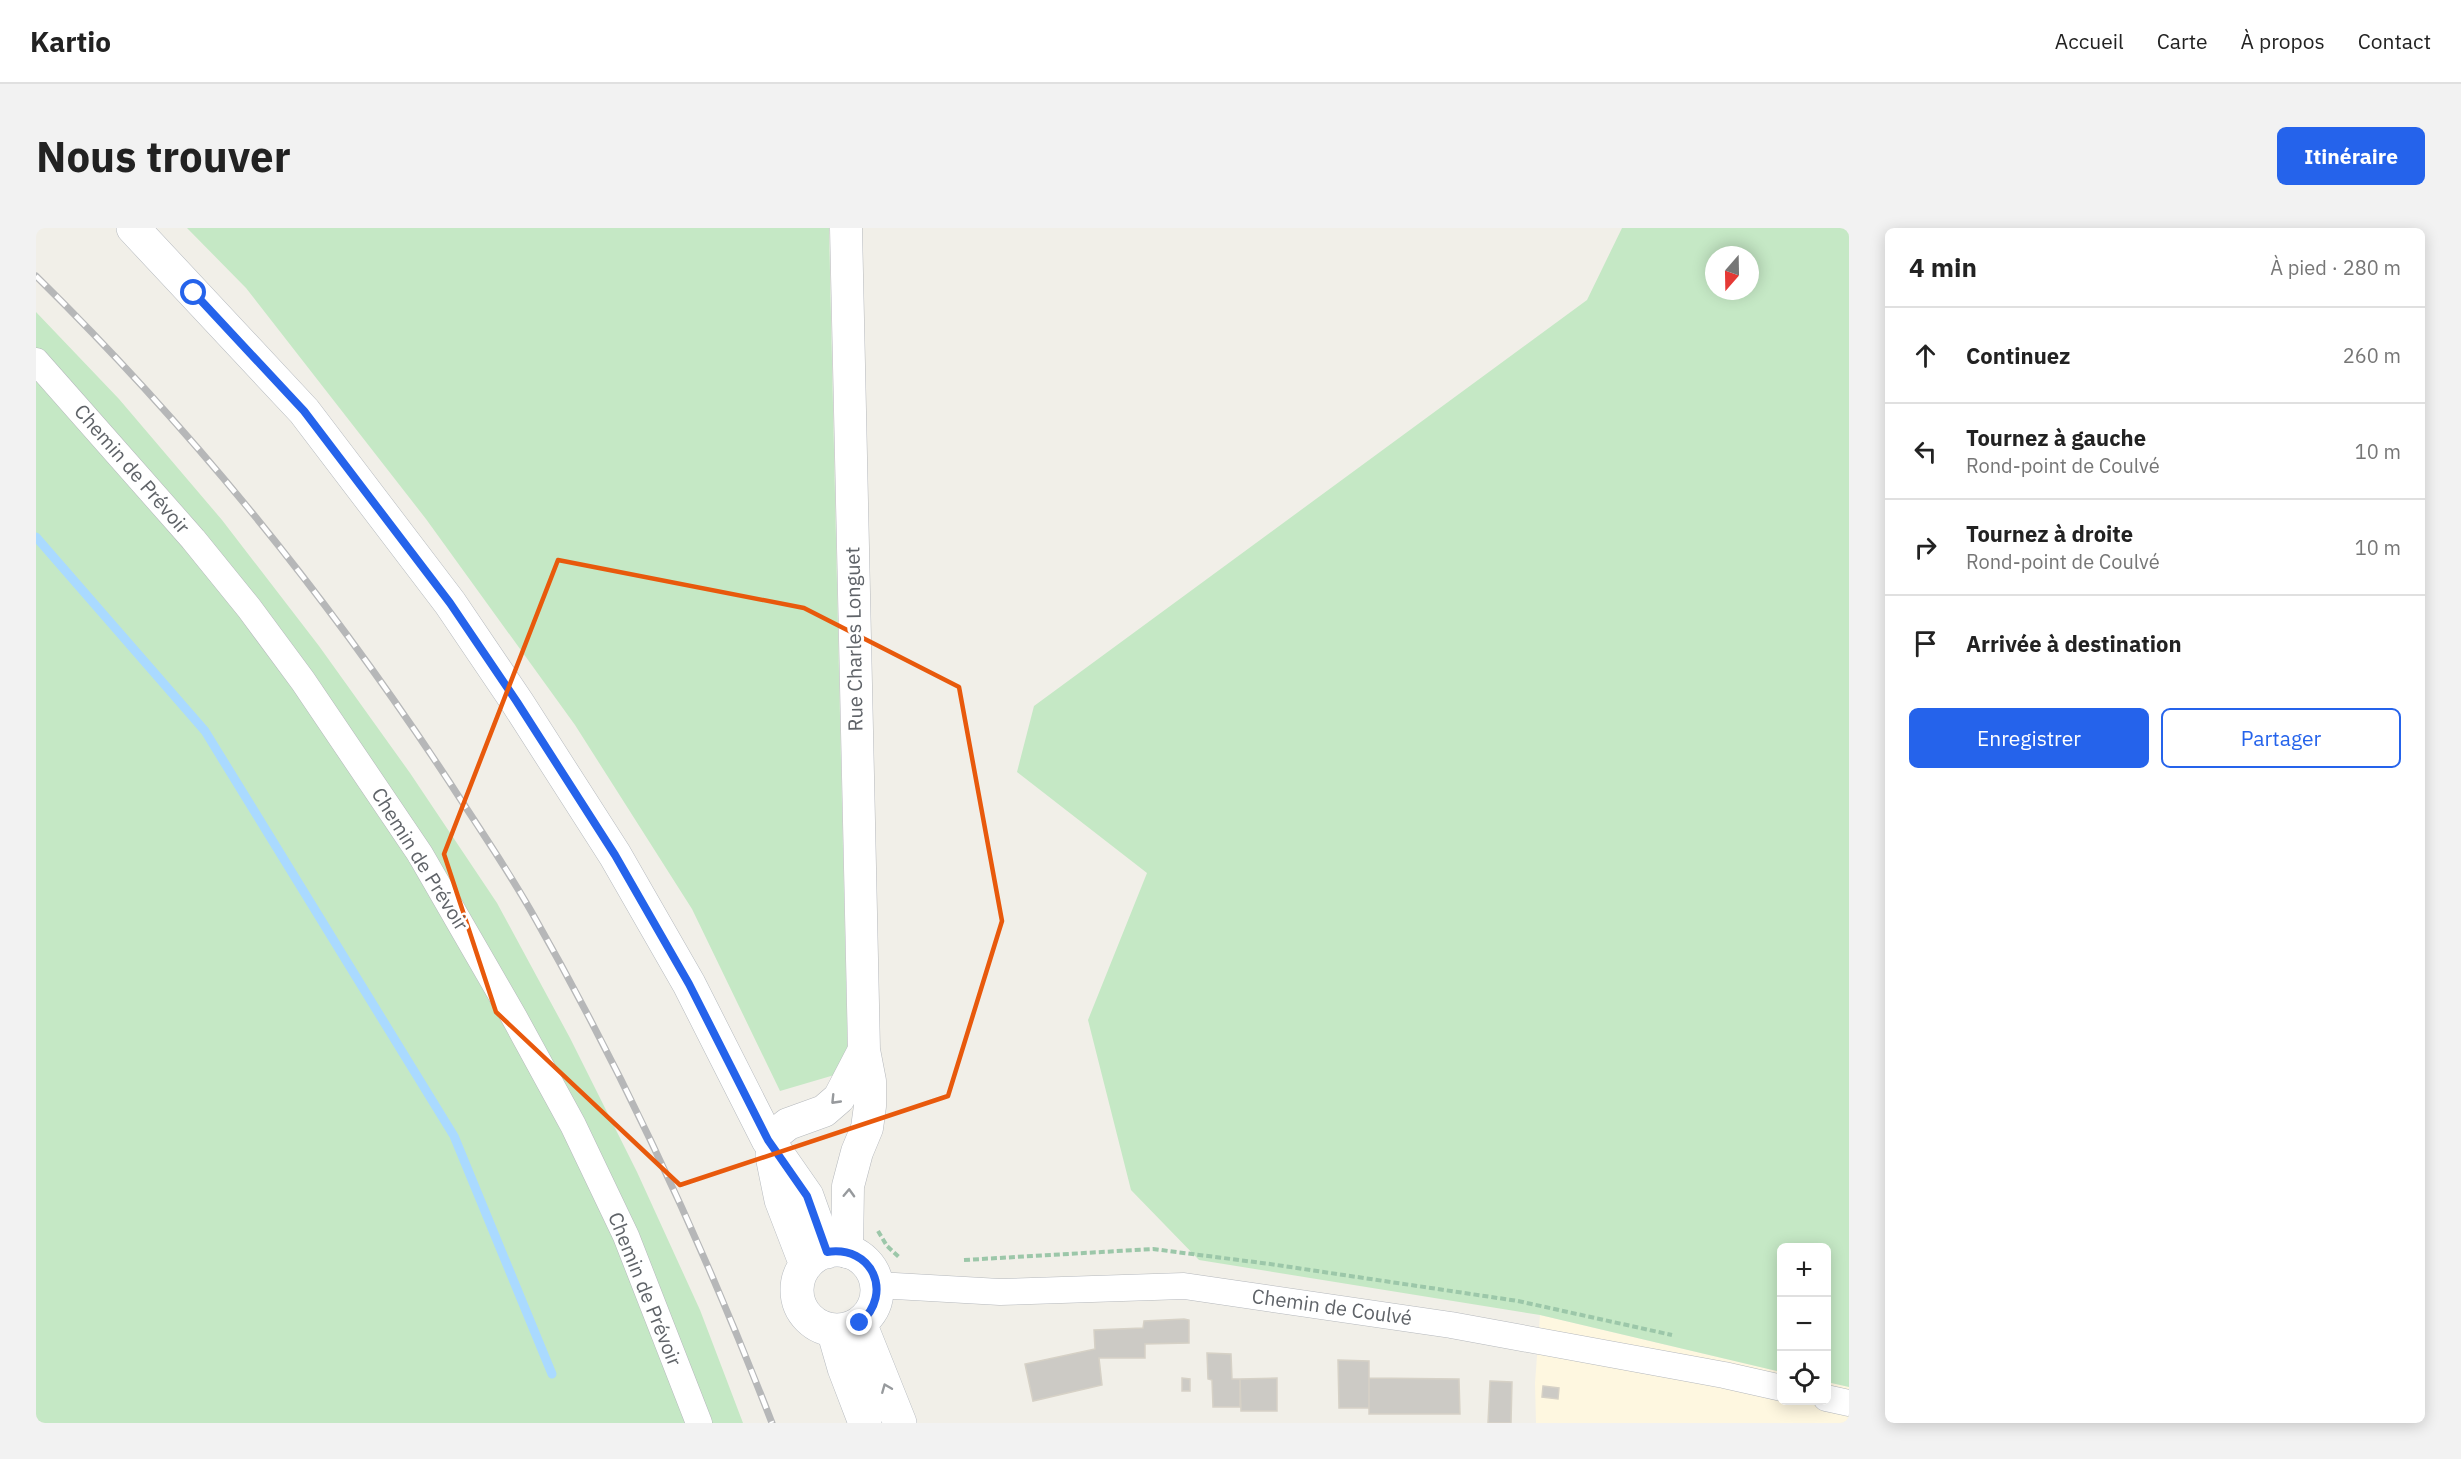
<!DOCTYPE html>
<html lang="fr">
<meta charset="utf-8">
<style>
body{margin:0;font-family:"IBM Plex Sans",sans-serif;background:#f2f2f2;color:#222}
.controls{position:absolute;right:18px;bottom:18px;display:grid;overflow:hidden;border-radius:9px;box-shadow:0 3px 15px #0003}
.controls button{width:54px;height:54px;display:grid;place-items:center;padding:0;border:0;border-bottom:2px solid #e0e0e0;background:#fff;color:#222;font:30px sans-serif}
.compass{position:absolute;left:1669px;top:18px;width:54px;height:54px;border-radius:50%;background:#fff;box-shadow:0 3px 15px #0003;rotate:200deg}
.stop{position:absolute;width:18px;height:18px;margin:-14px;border:4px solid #2563eb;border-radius:50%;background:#fff}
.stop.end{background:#2563eb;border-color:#fff;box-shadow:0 2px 6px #0008}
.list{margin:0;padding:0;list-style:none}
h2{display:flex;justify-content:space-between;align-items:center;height:78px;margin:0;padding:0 24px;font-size:26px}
h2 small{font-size:20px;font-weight:400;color:#767676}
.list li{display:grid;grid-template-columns:39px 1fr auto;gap:18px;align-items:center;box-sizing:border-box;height:96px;padding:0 24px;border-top:2px solid #e0e0e0}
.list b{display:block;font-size:22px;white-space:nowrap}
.list p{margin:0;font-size:20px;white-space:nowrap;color:#767676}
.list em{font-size:20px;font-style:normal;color:#767676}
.actions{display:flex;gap:12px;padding:18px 24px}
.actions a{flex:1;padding:14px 0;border:2px solid #2563eb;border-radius:9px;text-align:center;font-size:21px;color:#2563eb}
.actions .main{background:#2563eb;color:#fff}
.icon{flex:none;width:33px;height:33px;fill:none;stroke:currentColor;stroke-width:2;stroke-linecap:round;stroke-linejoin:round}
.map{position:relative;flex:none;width:1813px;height:1195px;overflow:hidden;border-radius:9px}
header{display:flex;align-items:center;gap:36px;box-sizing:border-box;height:84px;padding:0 30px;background:#fff;border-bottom:2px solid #e0e0e0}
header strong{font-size:28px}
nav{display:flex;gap:33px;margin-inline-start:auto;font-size:21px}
.intro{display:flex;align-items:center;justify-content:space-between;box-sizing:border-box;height:144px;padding:0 36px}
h1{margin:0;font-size:42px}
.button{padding:15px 27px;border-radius:9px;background:#2563eb;color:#fff;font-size:21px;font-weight:700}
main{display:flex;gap:36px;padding:0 36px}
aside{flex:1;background:#fff;border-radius:9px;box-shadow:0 3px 15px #0003}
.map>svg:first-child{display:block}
.commercial{fill:#fef7e0}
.green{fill:#c5e8c5;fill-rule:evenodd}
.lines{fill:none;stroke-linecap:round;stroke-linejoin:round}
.stream{stroke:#aadaff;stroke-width:9}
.building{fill:#cccac5;stroke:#d6d1c6;stroke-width:1.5}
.minor-casing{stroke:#b5b8bc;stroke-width:27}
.tertiary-casing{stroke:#b5b8bc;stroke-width:33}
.secondary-casing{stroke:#b6babf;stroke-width:34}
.path{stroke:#9cc7a9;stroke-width:4;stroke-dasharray:6 3;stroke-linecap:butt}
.minor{stroke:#fff;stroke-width:26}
.tertiary{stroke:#fff;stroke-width:32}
.secondary{stroke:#fff;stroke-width:33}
.rail-casing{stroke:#b6b7b8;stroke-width:7}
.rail{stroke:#fff;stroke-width:4.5;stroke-dasharray:14;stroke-linecap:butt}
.oneway{stroke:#979a9d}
.route{stroke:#2563eb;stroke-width:8}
.marked{fill:none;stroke:#e8590c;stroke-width:4.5;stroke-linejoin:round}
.labels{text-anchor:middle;stroke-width:6;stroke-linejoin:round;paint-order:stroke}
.street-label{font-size:20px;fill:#5f6368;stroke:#fff}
</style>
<header>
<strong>Kartio</strong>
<nav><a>Accueil</a><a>Carte</a><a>À propos</a><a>Contact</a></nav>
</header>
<div class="intro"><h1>Nous trouver</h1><a class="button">Itinéraire</a></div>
<main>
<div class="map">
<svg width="1813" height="1195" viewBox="0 0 1813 1195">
<rect width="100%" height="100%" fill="#f1efe8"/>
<path class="commercial" d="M 1504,1087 L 1745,1144 L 1746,1172 L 1790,1172 L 1791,1154 L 1813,1159 L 1813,1195 L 1500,1195 L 1499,1155 Z"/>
<path class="green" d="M 151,0 L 793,0 L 812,843 L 744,863 L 656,681 L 539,497 L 390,291 L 210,60 Z
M 1586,0 L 1813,0 L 1813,1159 L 1791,1154 L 1790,1020 L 1746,1020 L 1745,1144 L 1504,1087 L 1163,1032 L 1095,962 L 1052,792 L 1111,645 L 981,544 L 998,478 L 1551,72 ZM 1678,27 L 1714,27 L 1714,63 L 1678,63 Z
M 0,84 L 83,171 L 186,292 L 283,418 L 374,545 L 461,675 L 534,810 L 601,944 L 664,1082 L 707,1195 L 0,1195 Z"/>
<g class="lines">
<path class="stream" d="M 0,309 L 169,503 L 418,908 L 516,1146"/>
</g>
<path class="building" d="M 1148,1091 L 1153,1092 L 1153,1115 L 1109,1116 L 1109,1130 L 1063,1130 L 1066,1157 L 997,1173 L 989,1136 L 1059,1121 L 1058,1102 L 1107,1100 L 1108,1093 Z
M 1171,1125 L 1195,1126 L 1196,1151 L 1204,1151 L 1204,1179 L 1177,1179 L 1176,1152 L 1172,1151 Z
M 1302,1132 L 1333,1133 L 1333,1180 L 1303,1180 Z
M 1146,1150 L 1154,1151 L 1154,1163 L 1146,1163 Z
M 1241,1150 L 1241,1183 L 1205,1183 L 1204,1151 Z
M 1333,1150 L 1423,1151 L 1424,1186 L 1333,1186 Z
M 1454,1153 L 1476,1154 L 1475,1195 L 1452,1195 Z
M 1507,1158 L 1523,1160 L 1522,1171 L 1506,1169 Z"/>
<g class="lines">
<g class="minor-casing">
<path id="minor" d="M 0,133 L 157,311 L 213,380 L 267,453 L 384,626 L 478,789 L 537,897 L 590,1008 L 663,1195
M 841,1057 L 964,1064 L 1148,1058 L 1415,1097 L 1688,1147 L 1746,1160
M 1790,1170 L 1813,1175"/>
</g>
<g class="tertiary-casing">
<path id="tertiary" d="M 810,0 L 828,822 L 834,853 L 834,878 L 831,900 L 821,924 L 812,958 L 811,1024
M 732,912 L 752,896 L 788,883 L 803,870 L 828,822"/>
</g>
<g class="secondary-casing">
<path id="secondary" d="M 97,0 L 268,183 L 414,375 L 481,474 L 579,627 L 653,756 L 732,912 L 771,968 L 791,1024
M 736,928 L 745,972 L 770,1037
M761 1062a40 40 0 1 1 80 0a40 40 0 1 1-80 0Z
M 824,1095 L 864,1195
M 797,1102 L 808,1140 L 829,1195"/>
</g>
<path class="path" d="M 842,1003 L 851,1018 L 864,1030
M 928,1032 L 1117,1021 L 1234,1036 L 1482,1073 L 1636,1107"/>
<use href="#minor" class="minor"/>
<use href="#tertiary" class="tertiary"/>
<use href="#secondary" class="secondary"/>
<g class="rail-casing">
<path id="rail" d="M 0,48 C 156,201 294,372 414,555 C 441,597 470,639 495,683 C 589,848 668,1019 736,1195"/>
</g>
<use href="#rail" class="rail"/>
</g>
<defs><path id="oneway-chevron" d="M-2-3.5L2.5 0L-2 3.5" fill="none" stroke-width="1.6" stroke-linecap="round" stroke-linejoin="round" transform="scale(1.5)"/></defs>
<g class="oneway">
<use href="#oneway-chevron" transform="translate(799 872) rotate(134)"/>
<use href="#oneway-chevron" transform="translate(813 965) rotate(-88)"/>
<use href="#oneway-chevron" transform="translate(850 1160) rotate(-112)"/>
</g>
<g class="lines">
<path class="route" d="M 158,65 L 268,183 L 414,375 L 481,474 L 579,627 L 653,756 L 732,912 L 771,968 L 791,1024 C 836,1017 858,1065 824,1095"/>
</g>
<path class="marked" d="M 522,332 L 768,380 L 923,459 L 966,693 L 912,868 L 644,957 L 460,784 L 408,626 Z"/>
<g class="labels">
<g class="street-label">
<text transform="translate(96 241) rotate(49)" y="7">Chemin de Prévoir</text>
<text transform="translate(818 411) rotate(-91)" y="7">Rue Charles Longuet</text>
<text transform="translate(384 631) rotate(58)" y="7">Chemin de Prévoir</text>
<text transform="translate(609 1061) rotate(68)" y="7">Chemin de Prévoir</text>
<text transform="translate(1296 1079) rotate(8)" y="7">Chemin de Coulvé</text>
</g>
</g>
</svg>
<div class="controls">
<button>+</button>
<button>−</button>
<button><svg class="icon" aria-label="locate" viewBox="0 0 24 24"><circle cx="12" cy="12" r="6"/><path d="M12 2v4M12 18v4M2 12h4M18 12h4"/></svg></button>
</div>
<svg class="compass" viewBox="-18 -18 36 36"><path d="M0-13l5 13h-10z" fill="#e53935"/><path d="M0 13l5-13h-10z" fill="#767676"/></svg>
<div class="stop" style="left:158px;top:65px"></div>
<div class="stop end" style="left:824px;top:1095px"></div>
</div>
<aside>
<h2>4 min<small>À pied · 280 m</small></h2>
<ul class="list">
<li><svg class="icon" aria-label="ahead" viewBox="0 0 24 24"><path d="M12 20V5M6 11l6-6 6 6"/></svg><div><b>Continuez</b></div><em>260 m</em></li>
<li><svg class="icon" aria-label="left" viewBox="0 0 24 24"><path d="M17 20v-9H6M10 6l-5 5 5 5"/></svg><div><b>Tournez à gauche</b><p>Rond-point de Coulvé</p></div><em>10 m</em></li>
<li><svg class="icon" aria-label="right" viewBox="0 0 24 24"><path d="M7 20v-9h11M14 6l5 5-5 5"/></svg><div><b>Tournez à droite</b><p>Rond-point de Coulvé</p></div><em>10 m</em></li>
<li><svg class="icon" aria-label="arrive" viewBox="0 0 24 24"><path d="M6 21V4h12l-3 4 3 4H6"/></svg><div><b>Arrivée à destination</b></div></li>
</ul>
<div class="actions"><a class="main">Enregistrer</a><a>Partager</a></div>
</aside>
</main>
